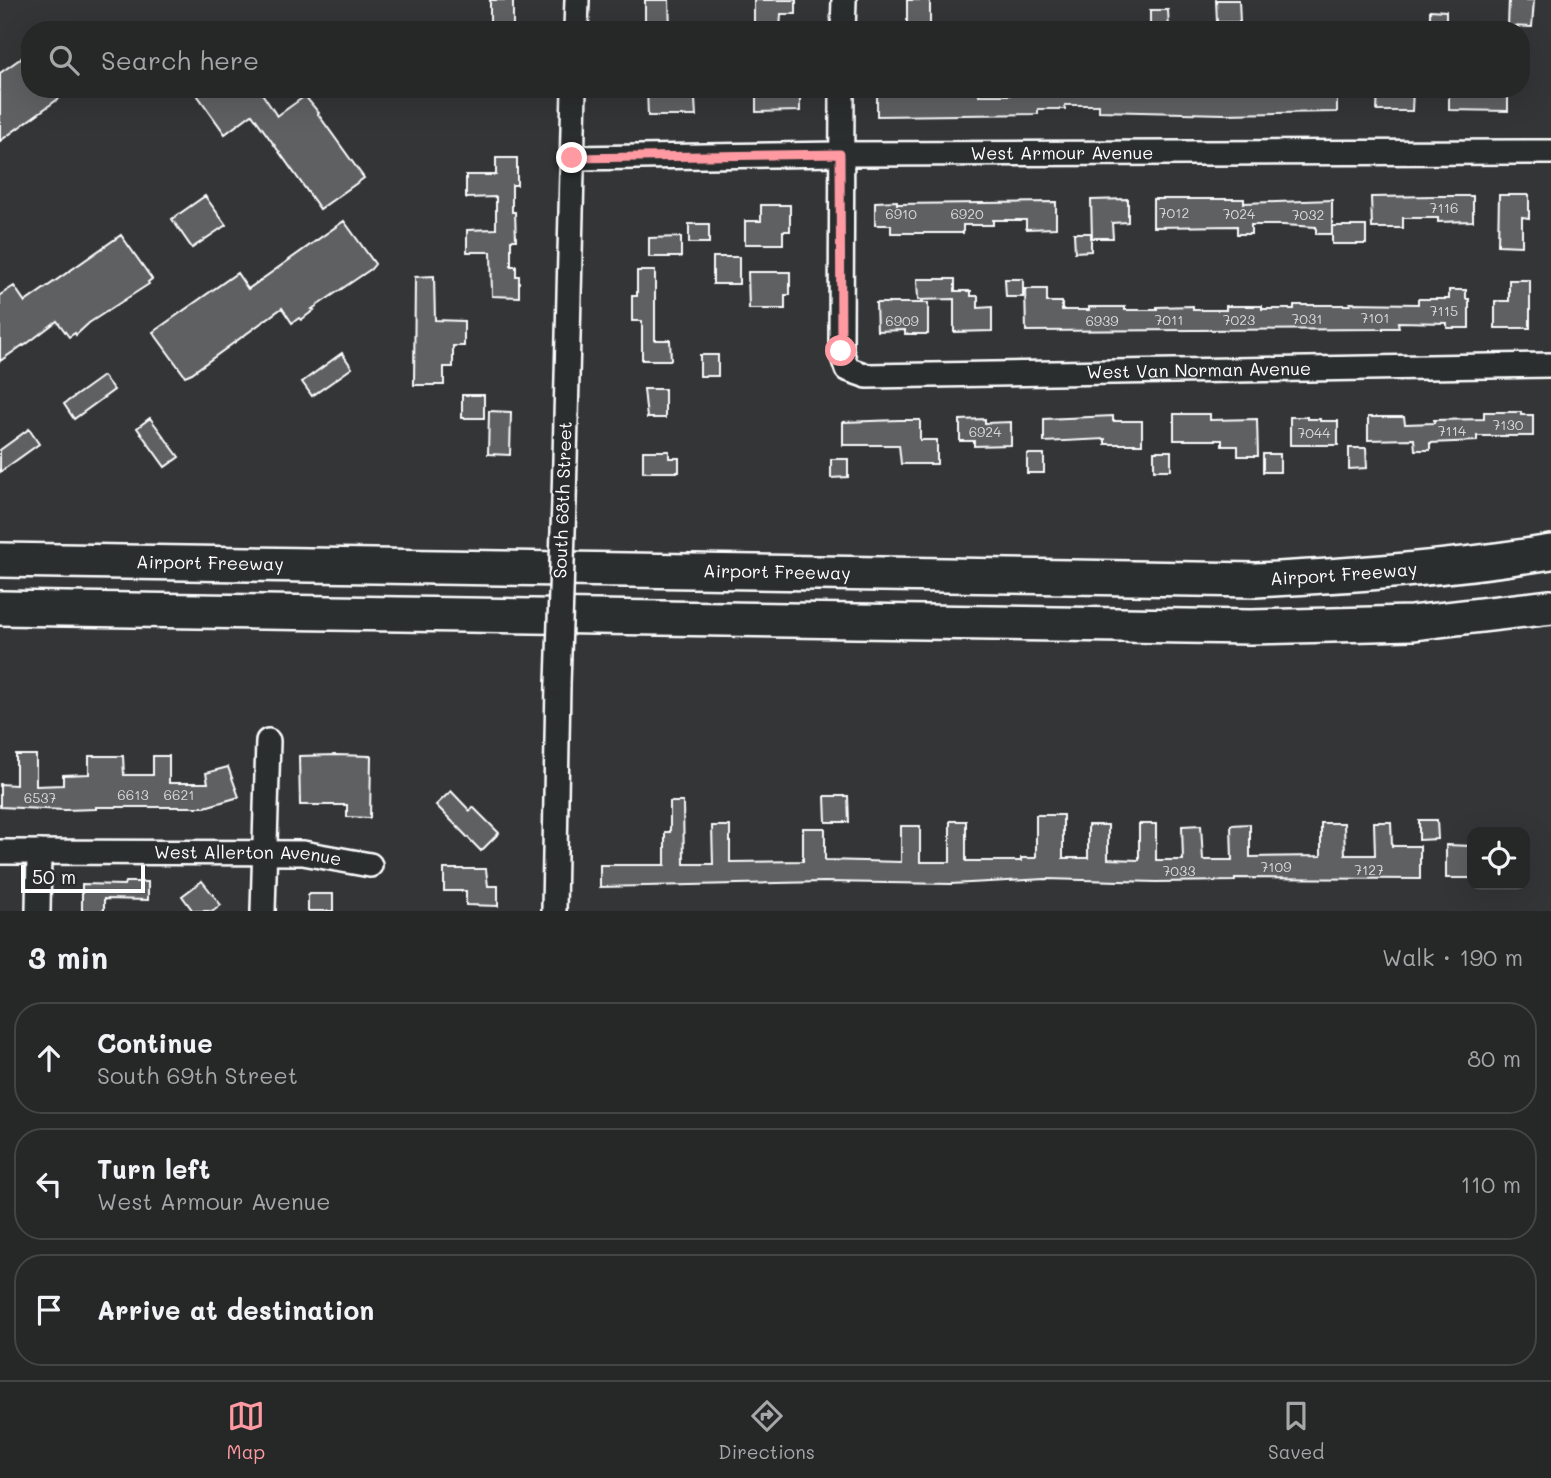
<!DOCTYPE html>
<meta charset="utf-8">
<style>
body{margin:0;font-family:Mali,sans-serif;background:#323434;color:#f1f3f6}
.controls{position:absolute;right:21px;bottom:21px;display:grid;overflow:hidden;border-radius:14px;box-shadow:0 7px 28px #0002}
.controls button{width:63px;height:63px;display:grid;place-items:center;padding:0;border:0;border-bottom:2px solid #424445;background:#262828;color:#f1f3f6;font:35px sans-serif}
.scale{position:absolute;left:21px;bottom:18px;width:124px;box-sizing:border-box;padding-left:7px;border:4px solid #fff;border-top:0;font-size:19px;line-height:24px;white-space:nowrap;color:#fff;-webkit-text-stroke:5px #2a2d2e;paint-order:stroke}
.stop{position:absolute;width:21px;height:21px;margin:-16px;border:5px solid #ff9aa2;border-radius:50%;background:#fff}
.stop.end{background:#ff9aa2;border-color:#fff;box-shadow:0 2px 7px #0008}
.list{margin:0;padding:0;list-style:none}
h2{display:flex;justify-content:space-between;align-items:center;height:91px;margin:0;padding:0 28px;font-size:30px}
h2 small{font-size:23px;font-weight:400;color:#a4a6a8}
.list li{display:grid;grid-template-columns:46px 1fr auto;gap:21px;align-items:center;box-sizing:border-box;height:112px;margin:0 14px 14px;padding:0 14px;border:2px solid #424445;border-radius:28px}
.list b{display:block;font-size:26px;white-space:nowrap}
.list p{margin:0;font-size:23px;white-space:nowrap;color:#a4a6a8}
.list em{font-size:23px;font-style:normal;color:#a4a6a8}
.icon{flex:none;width:38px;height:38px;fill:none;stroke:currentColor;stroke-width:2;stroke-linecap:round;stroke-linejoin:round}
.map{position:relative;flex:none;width:1551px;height:911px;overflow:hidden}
.search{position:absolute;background:#262828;box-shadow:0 7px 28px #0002;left:21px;right:21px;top:21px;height:77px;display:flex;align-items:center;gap:18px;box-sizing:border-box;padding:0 24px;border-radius:28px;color:#a4a6a8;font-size:26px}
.sheet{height:469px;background:#262828}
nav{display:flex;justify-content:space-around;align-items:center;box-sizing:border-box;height:98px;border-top:2px solid #424445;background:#262828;font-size:19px;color:#a4a6a8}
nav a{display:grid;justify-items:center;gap:4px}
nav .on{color:#ff9aa2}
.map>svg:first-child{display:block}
.building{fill:#5f6162;stroke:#fff;stroke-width:2}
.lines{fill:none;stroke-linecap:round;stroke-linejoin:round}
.minor-casing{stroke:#fff;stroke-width:28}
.highway-casing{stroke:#fff;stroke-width:38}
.minor{stroke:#2a2d2e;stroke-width:23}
.highway{stroke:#2a2d2e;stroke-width:33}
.minor-bridge-casing{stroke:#fff;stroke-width:28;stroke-linecap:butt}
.minor-bridge{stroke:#2a2d2e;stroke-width:23}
.route{stroke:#ff9aa2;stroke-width:9}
.labels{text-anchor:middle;stroke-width:5;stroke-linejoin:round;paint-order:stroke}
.number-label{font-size:14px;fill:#d7d8d8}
.street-label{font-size:18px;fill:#fff;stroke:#2a2d2e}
</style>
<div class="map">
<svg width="1551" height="911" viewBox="0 0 1551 911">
<rect width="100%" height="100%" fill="#333536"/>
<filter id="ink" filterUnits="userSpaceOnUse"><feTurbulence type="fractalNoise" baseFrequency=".0143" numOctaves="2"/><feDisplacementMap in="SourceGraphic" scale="14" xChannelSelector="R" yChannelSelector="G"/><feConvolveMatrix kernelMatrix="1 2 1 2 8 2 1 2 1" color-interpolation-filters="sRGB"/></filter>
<g filter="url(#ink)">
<path class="building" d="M 490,0 L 513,0 L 513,27 L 490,27 Z
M 645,0 L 669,0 L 670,30 L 645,28 Z
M 754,0 L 796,0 L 796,14 L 781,14 L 780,30 L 754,30 Z
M 907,0 L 930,0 L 930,30 L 907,30 Z
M 1216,0 L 1239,0 L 1240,22 L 1217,22 Z
M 1509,0 L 1534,0 L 1532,27 L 1508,26 Z
M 1150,10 L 1168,10 L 1169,28 L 1150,28 Z
M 1430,10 L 1446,11 L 1446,28 L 1430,28 Z
M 30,52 L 30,89 L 72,89 L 0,141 L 0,73 Z
M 193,89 L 259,89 L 277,116 L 305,96 L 319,113 L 318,114 L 364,178 L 320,209 L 252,114 L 225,134 Z
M 647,89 L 678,89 L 678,99 L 695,99 L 696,116 L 648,116 Z
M 778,89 L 800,89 L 800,111 L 756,112 L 756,93 L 778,93 Z
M 948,89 L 979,89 L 979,95 L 1010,95 L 1010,89 L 1337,89 L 1337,112 L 1225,114 L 1099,111 L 1099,105 L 1065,105 L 1065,109 L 1038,109 L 1038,114 L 877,116 L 877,94 Z
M 1378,89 L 1413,89 L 1412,111 L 1377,111 Z
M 1449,89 L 1508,92 L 1508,111 L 1449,110 Z
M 496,158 L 517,158 L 517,185 L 512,185 L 512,212 L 515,212 L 516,240 L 511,240 L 511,266 L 516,266 L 516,276 L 519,276 L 519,297 L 492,296 L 491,252 L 467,252 L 467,230 L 496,229 L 496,197 L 466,198 L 466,175 L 496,175 Z
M 1499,195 L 1529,195 L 1529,218 L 1522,217 L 1522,246 L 1498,245 Z
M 205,196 L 226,225 L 192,248 L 172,219 Z
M 1438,196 L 1473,196 L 1473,221 L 1438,222 L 1438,218 L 1403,218 L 1403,228 L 1372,228 L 1371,197 Z
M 1128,199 L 1128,222 L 1112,223 L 1113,238 L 1092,238 L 1091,200 Z
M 1153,199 L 1244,199 L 1244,203 L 1332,200 L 1332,234 L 1316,234 L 1316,227 L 1283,225 L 1251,225 L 1251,234 L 1237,234 L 1237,226 L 1153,227 Z
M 897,201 L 897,204 L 1056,202 L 1056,228 L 1026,229 L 1026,220 L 993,220 L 993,225 L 963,225 L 963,233 L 891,233 L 891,225 L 875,225 L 875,202 Z
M 761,205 L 790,205 L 790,231 L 783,231 L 783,244 L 745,244 L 745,221 L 761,221 Z
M 344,221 L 375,264 L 371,269 L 312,309 L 314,310 L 301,320 L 299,318 L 292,323 L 282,308 L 192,373 L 185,376 L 153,332 L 237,273 L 248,289 Z
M 689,224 L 709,224 L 709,243 L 689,243 Z
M 1332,226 L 1366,226 L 1366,244 L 1332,244 Z
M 1074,233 L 1091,233 L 1091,251 L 1075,252 Z
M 121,235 L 152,279 L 148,282 L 149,284 L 89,323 L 76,335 L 75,333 L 69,337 L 57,321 L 24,346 L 23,345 L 0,361 L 0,295 L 14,286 L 25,302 Z
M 681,237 L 681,257 L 649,257 L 649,238 Z
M 713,257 L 739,257 L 739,284 L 713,284 Z
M 637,271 L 655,271 L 655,340 L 670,340 L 671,360 L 642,360 L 642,321 L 632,321 L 632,296 L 637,296 Z
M 748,272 L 790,272 L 790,295 L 785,295 L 785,309 L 749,309 Z
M 434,276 L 435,320 L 464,321 L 464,346 L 453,346 L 453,367 L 444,367 L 444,385 L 414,385 L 415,277 Z
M 917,279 L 955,279 L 955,291 L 971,291 L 971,296 L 978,296 L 978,308 L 992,307 L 992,331 L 954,332 L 954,299 L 918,300 Z
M 1005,279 L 1023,279 L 1023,297 L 1006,297 Z
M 1509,280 L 1530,280 L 1530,328 L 1495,328 L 1495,301 L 1509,301 Z
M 1025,289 L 1047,289 L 1047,302 L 1062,302 L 1062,310 L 1089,310 L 1089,307 L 1125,307 L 1125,310 L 1157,310 L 1157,307 L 1193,306 L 1193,310 L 1226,310 L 1226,306 L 1262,306 L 1262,309 L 1294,309 L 1294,305 L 1350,305 L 1350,303 L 1418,304 L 1418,299 L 1449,299 L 1449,290 L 1466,290 L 1466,299 L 1469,299 L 1469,328 L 1447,328 L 1447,323 L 1398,322 L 1399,328 L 1383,328 L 1383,329 L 1026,331 Z
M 876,303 L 928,303 L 928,334 L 905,334 L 905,330 L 877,331 Z
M 342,353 L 352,368 L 312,396 L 302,382 Z
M 700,355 L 718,355 L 718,376 L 700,376 Z
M 103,376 L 114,390 L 74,419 L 64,404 Z
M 644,389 L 665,389 L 665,418 L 647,418 Z
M 462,395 L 484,395 L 484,418 L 462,418 Z
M 489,411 L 511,412 L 510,455 L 488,454 Z
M 1484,412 L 1521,412 L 1521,415 L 1533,415 L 1533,436 L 1477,436 L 1477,441 L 1430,443 L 1430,450 L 1415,450 L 1414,439 L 1368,440 L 1368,417 L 1404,417 L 1405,424 L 1434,423 L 1434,420 L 1484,419 Z
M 1174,414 L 1210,414 L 1210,420 L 1257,419 L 1258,456 L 1238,456 L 1238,446 L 1222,446 L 1222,440 L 1174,440 Z
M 1113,416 L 1113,421 L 1142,421 L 1142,444 L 1105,444 L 1105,439 L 1044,442 L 1044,419 Z
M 1290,417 L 1307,417 L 1307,419 L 1320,419 L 1320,421 L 1338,421 L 1338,445 L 1290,445 Z
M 150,418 L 179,457 L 165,467 L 137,428 Z
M 985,419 L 985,423 L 1011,422 L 1011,445 L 974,446 L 974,441 L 960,441 L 960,420 Z
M 899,420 L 920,420 L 920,440 L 937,440 L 937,464 L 901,464 L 899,445 L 843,445 L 843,422 Z
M 29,429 L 39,444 L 0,472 L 0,450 Z
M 1349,448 L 1366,448 L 1367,468 L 1349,469 Z
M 643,451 L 669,451 L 669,458 L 679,458 L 679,472 L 643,472 Z
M 1154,451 L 1171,451 L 1171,470 L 1154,470 Z
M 1027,454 L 1044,454 L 1044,473 L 1027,473 Z
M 1263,454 L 1280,454 L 1280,472 L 1263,472 Z
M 831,459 L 848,459 L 848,477 L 831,478 Z
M 16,755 L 36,755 L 36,786 L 63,785 L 63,775 L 89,774 L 89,756 L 123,756 L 124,775 L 153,775 L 153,756 L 169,756 L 169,783 L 208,783 L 206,773 L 228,767 L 239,797 L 205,807 L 96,807 L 96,809 L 65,810 L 0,807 L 0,784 L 16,785 Z
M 336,755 L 371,756 L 370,818 L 347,817 L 347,805 L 300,805 L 299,756 Z
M 451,791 L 470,811 L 473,807 L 499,833 L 481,851 L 436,805 Z
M 825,796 L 848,796 L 849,822 L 826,822 Z
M 670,802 L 683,802 L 684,864 L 713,864 L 712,826 L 730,826 L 730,862 L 803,861 L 803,828 L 825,828 L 825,860 L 901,862 L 901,826 L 920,826 L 920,862 L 950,862 L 950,821 L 966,821 L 966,861 L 1021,861 L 1021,858 L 1036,858 L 1036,815 L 1063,815 L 1063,858 L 1088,858 L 1088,825 L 1108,825 L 1108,859 L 1139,860 L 1139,824 L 1156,824 L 1156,860 L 1183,860 L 1182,826 L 1201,825 L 1203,860 L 1232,860 L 1231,825 L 1250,824 L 1250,857 L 1321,856 L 1321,823 L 1344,823 L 1345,855 L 1375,855 L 1374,822 L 1391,822 L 1392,846 L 1420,846 L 1420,879 L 1235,878 L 1235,881 L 1156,882 L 1046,879 L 951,884 L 824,882 L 600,887 L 600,865 L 665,865 L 665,832 L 670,832 Z
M 1419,820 L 1437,820 L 1438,839 L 1419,840 Z
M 1446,845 L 1472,846 L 1471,878 L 1446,878 Z
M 444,869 L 486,869 L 488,886 L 498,886 L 498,906 L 466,905 L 466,891 L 444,891 Z
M 202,881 L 221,905 L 213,911 L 193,911 L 182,896 Z
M 125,882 L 148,882 L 148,900 L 104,899 L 104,911 L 82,911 L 82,884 L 124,885 Z
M 308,894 L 333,894 L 333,911 L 308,911 Z"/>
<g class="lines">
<g class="minor-casing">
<g id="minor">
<path d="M 576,30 L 577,0"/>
<path d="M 843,30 L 844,0"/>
<path id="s1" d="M 842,89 L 841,351 L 847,369 L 867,376 L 1551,365"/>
<path id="s2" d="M 572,158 L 840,154 L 1551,152"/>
<path d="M 564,501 L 574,89"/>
<path id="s3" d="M 0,852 L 303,853 L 370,865"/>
<path d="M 38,911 L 39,852"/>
<path d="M 263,911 L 268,741"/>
<path d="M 554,911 L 558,684"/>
</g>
</g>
<g class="highway-casing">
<g id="highway">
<path id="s4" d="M 0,560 L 1256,580 C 1355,575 1453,568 1551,552"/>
<path d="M 0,608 L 1251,627 L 1412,623 L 1551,607"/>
</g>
</g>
<use href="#minor" class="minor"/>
<use href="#highway" class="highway"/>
<g class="minor-bridge-casing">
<path id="minor-bridge" d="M 558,684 L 564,501"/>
</g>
<use href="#minor-bridge" class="minor-bridge"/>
</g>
</g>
<g class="lines" filter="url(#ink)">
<path class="route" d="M 572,158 L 840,154 L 841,351"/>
</g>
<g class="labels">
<g class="number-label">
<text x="1444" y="213">7116</text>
<text x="1174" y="218">7012</text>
<text x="901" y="219">6910</text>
<text x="967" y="219">6920</text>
<text x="1239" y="219">7024</text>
<text x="1308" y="220">7032</text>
<text x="1444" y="316">7115</text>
<text x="1375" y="323">7101</text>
<text x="1307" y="324">7031</text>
<text x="1169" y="325">7011</text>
<text x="1239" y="325">7023</text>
<text x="902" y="326">6909</text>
<text x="1102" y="326">6939</text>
<text x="1508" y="430">7130</text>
<text x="1452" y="436">7114</text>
<text x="985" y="437">6924</text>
<text x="1314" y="438">7044</text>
<text x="133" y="800">6613</text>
<text x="179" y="800">6621</text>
<text x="40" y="803">6537</text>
<text x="1276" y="872">7109</text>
<text x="1369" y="875">7127</text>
<text x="1179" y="876">7033</text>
</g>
<g class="street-label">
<text dy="6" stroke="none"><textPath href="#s2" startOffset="490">West Armour Avenue</textPath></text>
<text dy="6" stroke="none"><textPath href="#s1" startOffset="634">West Van Norman Avenue</textPath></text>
<text transform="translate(563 500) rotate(-88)" y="6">South 68th Street</text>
<text dy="6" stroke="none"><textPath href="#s4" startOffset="210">Airport Freeway</textPath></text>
<text dy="6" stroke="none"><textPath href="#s4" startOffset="777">Airport Freeway</textPath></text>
<text dy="6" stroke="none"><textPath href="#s4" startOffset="1344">Airport Freeway</textPath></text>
<text dy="6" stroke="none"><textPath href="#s3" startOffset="248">West Allerton Avenue</textPath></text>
</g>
</g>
</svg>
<div class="controls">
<button><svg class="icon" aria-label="locate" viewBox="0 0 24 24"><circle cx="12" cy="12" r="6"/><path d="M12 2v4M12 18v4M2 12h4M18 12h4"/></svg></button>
</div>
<div class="scale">50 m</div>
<div class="stop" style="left:841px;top:351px"></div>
<div class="stop end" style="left:572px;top:158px"></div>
<div class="search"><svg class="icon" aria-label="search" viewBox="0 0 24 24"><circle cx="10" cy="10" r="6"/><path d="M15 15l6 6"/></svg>Search here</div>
</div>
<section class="sheet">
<h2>3 min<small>Walk · 190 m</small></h2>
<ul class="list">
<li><svg class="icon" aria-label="ahead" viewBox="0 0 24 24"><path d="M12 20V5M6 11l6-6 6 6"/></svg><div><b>Continue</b><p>South 69th Street</p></div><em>80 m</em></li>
<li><svg class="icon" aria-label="left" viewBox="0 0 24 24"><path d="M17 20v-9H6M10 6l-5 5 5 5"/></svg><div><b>Turn left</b><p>West Armour Avenue</p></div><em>110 m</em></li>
<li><svg class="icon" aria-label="arrive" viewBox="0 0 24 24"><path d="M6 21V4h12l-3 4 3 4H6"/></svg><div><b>Arrive at destination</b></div></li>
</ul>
</section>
<nav>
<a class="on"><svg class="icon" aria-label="map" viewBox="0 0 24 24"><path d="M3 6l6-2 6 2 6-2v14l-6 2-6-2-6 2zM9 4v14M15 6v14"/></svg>Map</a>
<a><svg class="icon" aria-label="directions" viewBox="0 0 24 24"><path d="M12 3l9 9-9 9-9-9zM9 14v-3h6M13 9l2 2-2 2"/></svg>Directions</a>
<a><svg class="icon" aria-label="saved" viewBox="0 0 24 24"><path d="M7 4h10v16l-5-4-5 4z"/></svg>Saved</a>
</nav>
